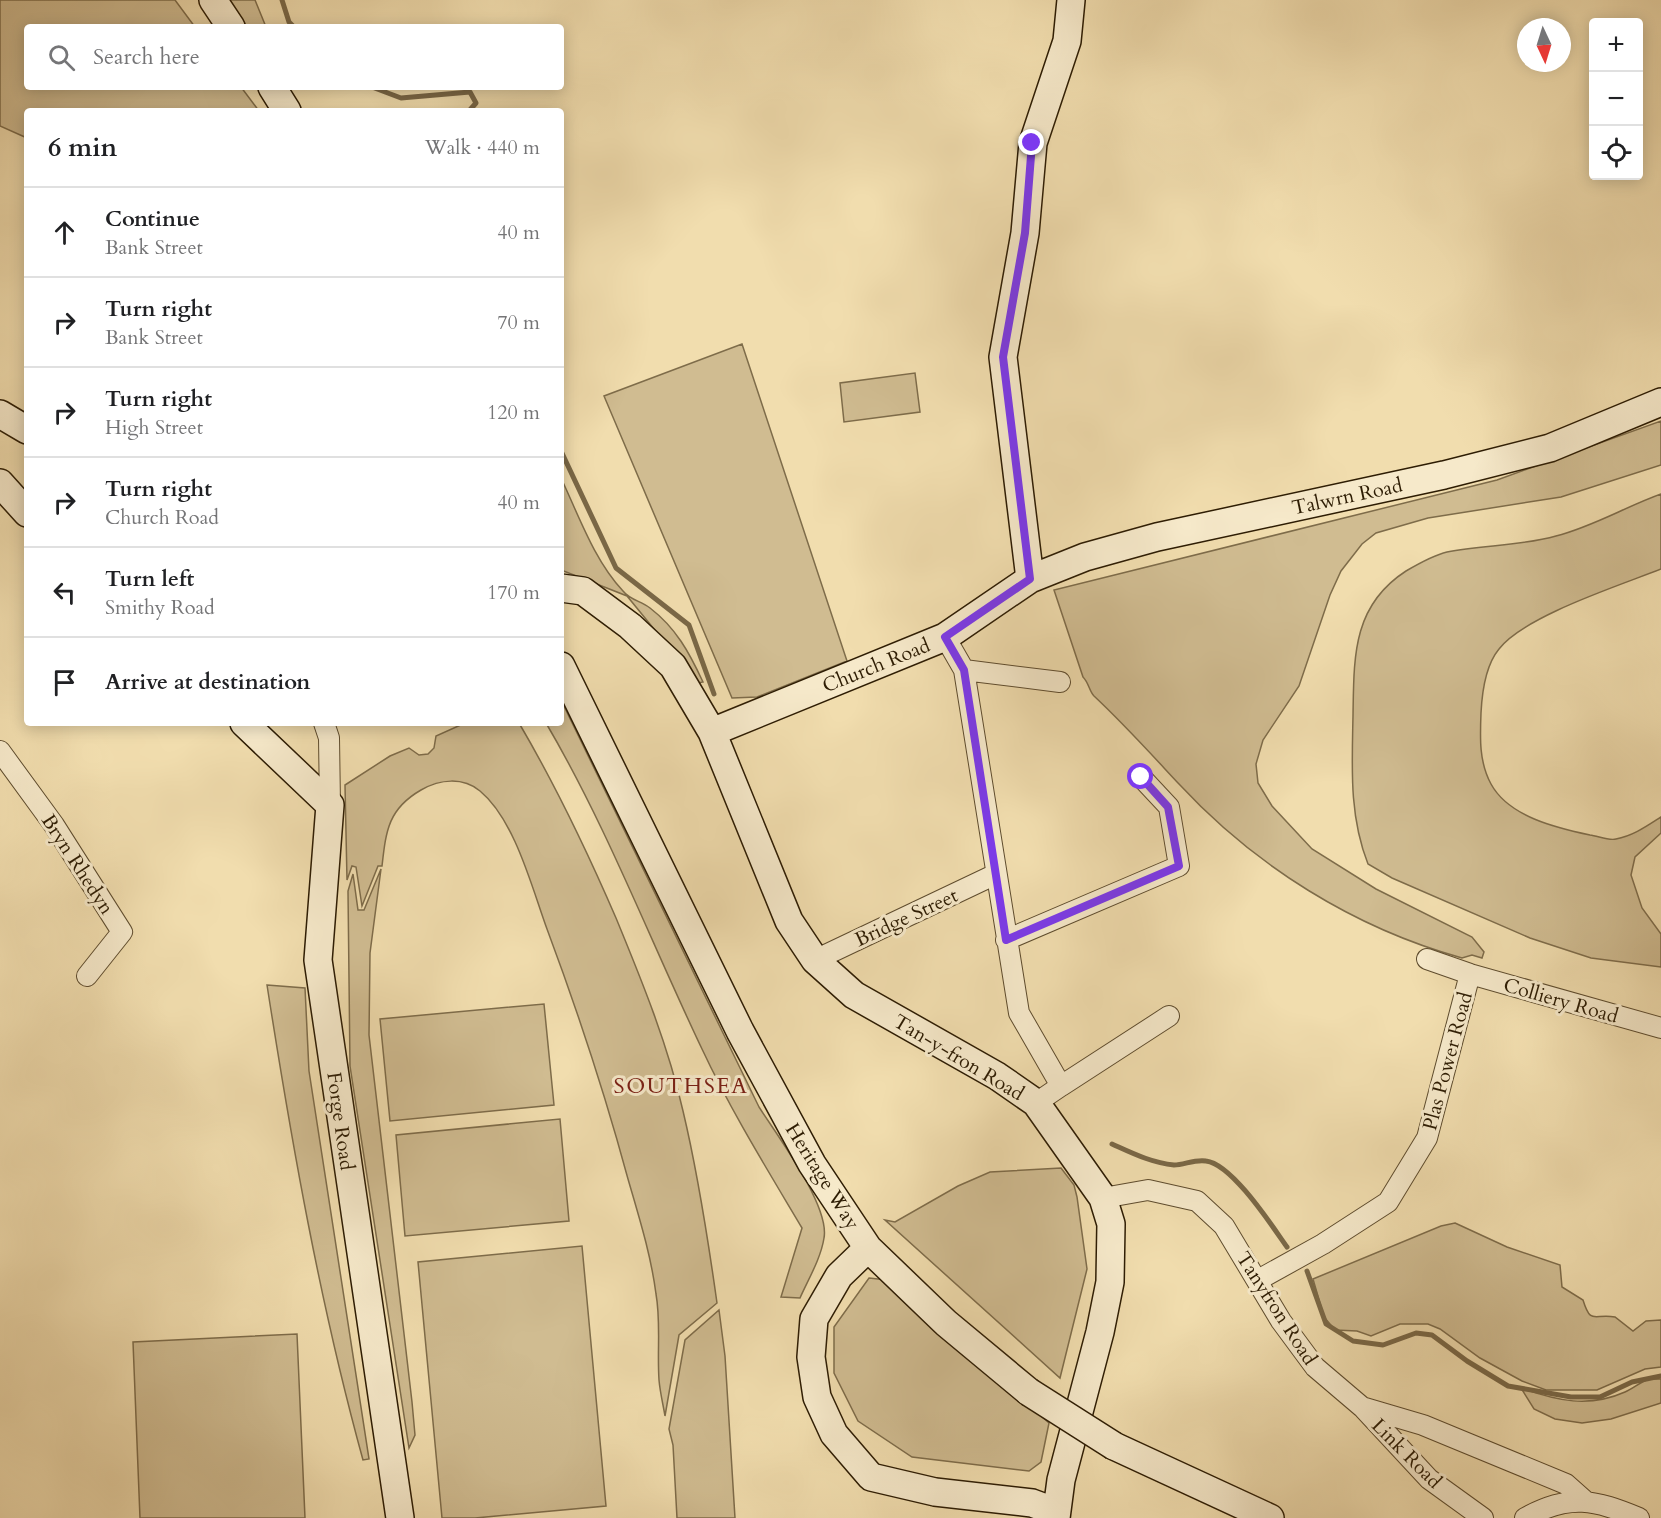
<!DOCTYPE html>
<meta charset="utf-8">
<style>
body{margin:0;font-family:Cardo,serif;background:#f6f6f6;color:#202124}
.controls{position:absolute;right:18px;top:18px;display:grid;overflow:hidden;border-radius:6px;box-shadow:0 3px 15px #0003}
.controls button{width:54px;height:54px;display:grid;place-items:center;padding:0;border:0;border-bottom:2px solid #e0e0e0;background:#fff;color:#202124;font:30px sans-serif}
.compass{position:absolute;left:1517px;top:18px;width:54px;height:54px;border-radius:50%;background:#fff;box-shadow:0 3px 15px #0003;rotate:176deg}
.stop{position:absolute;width:18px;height:18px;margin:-14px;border:4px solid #7c3aed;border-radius:50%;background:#fff}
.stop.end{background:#7c3aed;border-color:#fff;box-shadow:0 2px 6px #0008}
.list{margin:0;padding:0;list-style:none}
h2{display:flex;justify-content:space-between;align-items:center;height:78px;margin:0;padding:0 24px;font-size:26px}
h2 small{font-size:20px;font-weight:400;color:#757577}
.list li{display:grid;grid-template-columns:39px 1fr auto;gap:18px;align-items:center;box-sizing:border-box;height:90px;padding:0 24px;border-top:2px solid #e0e0e0}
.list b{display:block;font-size:22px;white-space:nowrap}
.list p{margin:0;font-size:20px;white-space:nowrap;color:#757577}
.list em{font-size:20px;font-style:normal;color:#757577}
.icon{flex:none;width:33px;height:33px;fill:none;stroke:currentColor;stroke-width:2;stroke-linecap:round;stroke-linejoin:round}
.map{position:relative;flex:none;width:1661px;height:1518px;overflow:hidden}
.search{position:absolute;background:#fff;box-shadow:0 3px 15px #0003;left:24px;top:24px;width:540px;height:66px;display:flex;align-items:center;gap:15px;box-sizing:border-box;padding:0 21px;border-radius:6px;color:#757577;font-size:22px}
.panel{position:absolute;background:#fff;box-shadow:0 3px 15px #0003;left:24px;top:108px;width:540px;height:618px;border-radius:6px}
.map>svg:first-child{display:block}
.green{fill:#d0bc91;stroke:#7e6c4a;stroke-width:1.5}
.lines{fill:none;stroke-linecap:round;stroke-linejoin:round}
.stream{stroke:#7a6847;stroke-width:5}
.street-casing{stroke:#5e4c2e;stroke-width:22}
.secondary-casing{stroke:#2d1c03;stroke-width:30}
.street{stroke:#f6e9ca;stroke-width:20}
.secondary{stroke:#f6e9ca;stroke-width:27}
.secondary-bridge-casing{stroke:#2d1c03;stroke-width:30;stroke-linecap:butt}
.secondary-bridge{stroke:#f6e9ca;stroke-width:27}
.route{stroke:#7c3aed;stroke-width:8}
.labels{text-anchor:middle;stroke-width:6;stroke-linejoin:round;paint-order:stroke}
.street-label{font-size:20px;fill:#2d1c03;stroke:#f6e9ca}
.quarter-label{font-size:22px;letter-spacing:1.5px;fill:#7a1f14;stroke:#f6e9ca}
</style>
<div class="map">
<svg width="1661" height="1518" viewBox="0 0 1661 1518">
<rect width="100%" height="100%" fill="#f1ddae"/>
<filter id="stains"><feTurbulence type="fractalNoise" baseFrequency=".00333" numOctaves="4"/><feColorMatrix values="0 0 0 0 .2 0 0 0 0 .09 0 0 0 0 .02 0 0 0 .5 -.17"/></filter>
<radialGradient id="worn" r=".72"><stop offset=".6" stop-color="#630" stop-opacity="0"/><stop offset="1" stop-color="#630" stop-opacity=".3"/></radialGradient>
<path class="green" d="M 0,0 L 175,0 L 195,27 L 27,27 L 27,87 L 241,87 L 259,111 L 27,111 L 27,138 L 0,126 Z
M 227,0 L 255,0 L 266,27 L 247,27 Z
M 742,344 L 847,661 L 757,697 L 732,698 L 604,396 Z
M 915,373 L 920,412 L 844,422 L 840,383 Z
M 1661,421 L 1661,465 L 1561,497 L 1428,518 L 1376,533 L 1362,544 L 1341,571 L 1330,595 L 1299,686 L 1263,740 L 1256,764 L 1258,783 L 1272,806 L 1312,849 L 1376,889 L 1472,937 L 1484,952 L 1482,958 L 1472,955 L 1462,958 C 1354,928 1255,866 1179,784 C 1151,754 1124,724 1094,696 C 1089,691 1089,683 1083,677 L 1054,590 L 1497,480 Z
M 561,478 C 579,516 594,560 623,591 C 630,600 641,601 650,608 C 676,628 689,652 703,682 L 698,683 L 627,596 L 561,570 Z
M 1661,494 L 1661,569 C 1621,585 1524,616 1499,649 C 1485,666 1482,692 1481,713 C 1480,738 1479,762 1491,784 C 1509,817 1557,828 1590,835 C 1598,836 1609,841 1616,839 C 1633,836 1647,826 1661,817 L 1661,833 L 1635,857 L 1631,875 L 1642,908 L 1661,934 L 1661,967 L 1591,958 L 1530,938 L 1392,878 L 1368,864 C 1349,816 1352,767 1353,716 C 1354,657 1352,606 1406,571 C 1418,564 1434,555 1447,552 C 1483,545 1521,546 1556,536 C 1592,527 1625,507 1661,494 Z
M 561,700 L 759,1107 C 777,1135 830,1206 824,1238 C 821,1258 808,1280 800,1298 L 781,1297 L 802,1228 C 767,1169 731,1111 702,1049 C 650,940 607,827 546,723 L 561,723 Z
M 465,723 L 519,723 C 556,786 587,851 616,918 C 642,981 668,1045 683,1111 C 698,1174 708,1239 717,1303 L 679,1335 L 665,1416 C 663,1404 660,1392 659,1380 C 657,1351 661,1322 656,1294 C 651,1255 639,1217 628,1179 C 605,1094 578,1012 547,929 C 532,888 515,820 480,791 C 463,777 440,779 421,790 C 388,809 386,831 382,866 L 378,866 L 362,906 L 356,867 L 352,866 L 347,880 L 345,785 L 390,756 L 409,748 L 419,755 L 428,754 L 434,748 L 436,736 Z
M 381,869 L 370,953 L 369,1035 L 412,1402 L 415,1435 L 409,1448 L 350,1066 L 348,891 L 353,874 L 358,910 L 364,910 Z
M 267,985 L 305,988 L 309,1071 L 369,1459 L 363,1460 C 320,1304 292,1145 267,985 Z
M 544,1004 L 554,1105 L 390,1121 L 380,1019 Z
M 560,1119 L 569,1221 L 405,1236 L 396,1135 Z
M 1061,1168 L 1074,1185 L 1077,1197 L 1087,1269 L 1060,1378 L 885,1220 L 895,1222 L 958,1186 L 990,1172 Z
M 1455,1223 L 1507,1247 L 1560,1265 L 1562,1287 L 1583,1300 C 1591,1326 1594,1313 1615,1317 L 1633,1331 L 1646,1321 L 1661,1320 L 1661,1367 L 1645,1369 L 1597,1390 L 1546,1390 L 1522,1381 L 1480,1358 L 1440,1329 L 1428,1324 L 1400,1324 L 1371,1336 L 1357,1331 L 1335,1330 L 1324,1317 L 1313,1279 L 1441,1226 Z
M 582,1246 L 606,1506 L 475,1518 L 442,1518 L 418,1262 Z
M 869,1278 L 887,1280 L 1049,1423 L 1041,1462 L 1029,1471 L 912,1457 L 858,1421 L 834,1373 L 834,1327 Z
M 719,1310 L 725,1356 L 735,1518 L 677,1518 L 673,1445 L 669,1429 L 685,1340 Z
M 297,1334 L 305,1518 L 140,1518 L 133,1342 Z
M 1649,1379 L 1661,1379 L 1661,1403 L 1611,1419 L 1582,1423 L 1555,1419 L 1534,1409 L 1521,1388 C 1557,1401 1589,1408 1625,1392 C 1633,1389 1640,1382 1649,1379 Z"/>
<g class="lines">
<path class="stream" d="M 282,0 L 289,22 L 294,27
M 372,87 L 401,98 L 470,92 L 476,103 L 469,111
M 561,451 L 616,568 L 689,625 L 714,694
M 1112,1144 C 1132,1153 1152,1163 1174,1165 C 1184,1165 1195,1159 1206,1161 C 1232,1164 1272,1226 1287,1247
M 1307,1271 L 1326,1324 L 1353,1341 L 1383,1345 L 1416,1333 L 1432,1335 L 1467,1361 L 1508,1386 L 1571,1397 L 1600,1397 L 1632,1382 L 1661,1376"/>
<g class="street-casing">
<path id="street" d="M 945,637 L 964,670 L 1019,1013 L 1061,1086 L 1036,1103
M 964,670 L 1060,682
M 324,723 L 329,738 L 330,805
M 0,751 L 54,825 L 122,932 L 87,976
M 1006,940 L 1179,866 L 1169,807 L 1141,777
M 1427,959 L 1470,974 L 1661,1028
M 815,960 L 996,874
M 1061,1086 L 1169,1016
M 1103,1198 L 1148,1190 L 1197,1201 L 1224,1226 L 1281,1321 L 1315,1367 L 1362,1407 L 1423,1425 L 1566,1484 L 1584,1500
M 1258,1280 L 1323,1244 L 1388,1202 L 1427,1138 L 1470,974
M 1364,1409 L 1429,1479 L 1483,1518
M 1525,1518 C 1570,1493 1595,1500 1639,1518"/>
</g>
<g class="secondary-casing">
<path id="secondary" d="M 213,0 L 231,27
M 272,87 L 287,111
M 0,414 L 27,430
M 0,483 L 27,513
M 1030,579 L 1003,357 L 1025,233 L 1033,143 L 1067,41 L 1071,0
M 561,588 L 583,591 L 630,626 L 673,666 L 712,732 L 789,921 L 815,960 L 854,995 L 997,1076 L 1036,1103 L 1103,1198 L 1111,1224 L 1110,1282 L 1100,1332 L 1061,1480 L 1056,1518
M 561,666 L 740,1031 L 812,1164 L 868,1248 L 946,1323 L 1029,1392
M 244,723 L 330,805 L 318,960 L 400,1518
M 712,732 L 945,637 L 1030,579 L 1085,557 L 1157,537 L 1444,475 L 1550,448 L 1661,402
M 868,1248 L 839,1276 L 814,1319 L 811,1357 L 817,1397 L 834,1434 L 871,1477 L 935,1492 L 1032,1503 L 1056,1512
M 1114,1446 L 1270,1518"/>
</g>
<use href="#street" class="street"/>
<use href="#secondary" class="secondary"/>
<g class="secondary-bridge-casing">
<path id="secondary-bridge" d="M 1029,1392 L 1114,1446"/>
</g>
<use href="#secondary-bridge" class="secondary-bridge"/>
</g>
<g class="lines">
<path class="route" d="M 1032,143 L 1025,233 L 1003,357 L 1030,579 L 945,637 L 964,670 L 1006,940 L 1179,866 L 1168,807 L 1141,777"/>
</g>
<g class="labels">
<g class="street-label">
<text transform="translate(1347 496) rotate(-12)" y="7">Talwrn Road</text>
<text transform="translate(876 665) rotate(-22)" y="7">Church Road</text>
<text transform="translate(78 864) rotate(57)" y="7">Bryn Rhedyn</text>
<text transform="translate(906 917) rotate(-25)" y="7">Bridge Street</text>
<text transform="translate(1561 1000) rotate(16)" y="7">Colliery Road</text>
<text transform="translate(959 1057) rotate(31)" y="7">Tan-y-fron Road</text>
<text transform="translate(1447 1061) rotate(-75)" y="7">Plas Power Road</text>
<text transform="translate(341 1121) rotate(82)" y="7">Forge Road</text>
<text transform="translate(823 1176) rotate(58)" y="7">Heritage Way</text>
<text transform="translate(1277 1308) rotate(57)" y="7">Tanyfron Road</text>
<text transform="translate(1407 1453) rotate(45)" y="7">Link Road</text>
</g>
<g class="quarter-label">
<text x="681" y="1093">SOUTHSEA</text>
</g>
</g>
<rect width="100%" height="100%" filter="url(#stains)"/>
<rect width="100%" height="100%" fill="url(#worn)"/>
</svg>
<div class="controls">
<button>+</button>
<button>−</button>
<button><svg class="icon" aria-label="locate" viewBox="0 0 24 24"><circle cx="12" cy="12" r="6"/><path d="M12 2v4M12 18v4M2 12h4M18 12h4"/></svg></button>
</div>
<svg class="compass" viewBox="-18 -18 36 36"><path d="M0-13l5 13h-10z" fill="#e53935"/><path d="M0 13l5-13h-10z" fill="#757577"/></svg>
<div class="stop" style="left:1141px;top:777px"></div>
<div class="stop end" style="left:1032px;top:143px"></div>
<div class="search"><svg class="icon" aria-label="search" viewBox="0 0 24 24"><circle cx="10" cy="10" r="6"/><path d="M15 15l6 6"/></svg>Search here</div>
<section class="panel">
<h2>6 min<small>Walk · 440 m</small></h2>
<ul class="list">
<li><svg class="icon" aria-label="ahead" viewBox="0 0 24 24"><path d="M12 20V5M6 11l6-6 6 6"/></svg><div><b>Continue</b><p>Bank Street</p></div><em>40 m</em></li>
<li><svg class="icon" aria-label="right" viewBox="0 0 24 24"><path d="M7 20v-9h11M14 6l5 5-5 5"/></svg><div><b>Turn right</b><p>Bank Street</p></div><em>70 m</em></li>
<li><svg class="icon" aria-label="right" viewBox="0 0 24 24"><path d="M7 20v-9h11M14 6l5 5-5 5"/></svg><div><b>Turn right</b><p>High Street</p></div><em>120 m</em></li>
<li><svg class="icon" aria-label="right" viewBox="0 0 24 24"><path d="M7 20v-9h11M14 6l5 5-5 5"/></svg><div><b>Turn right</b><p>Church Road</p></div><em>40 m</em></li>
<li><svg class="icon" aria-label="left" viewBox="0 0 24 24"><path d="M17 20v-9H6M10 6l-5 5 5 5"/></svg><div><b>Turn left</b><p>Smithy Road</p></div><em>170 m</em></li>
<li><svg class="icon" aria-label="arrive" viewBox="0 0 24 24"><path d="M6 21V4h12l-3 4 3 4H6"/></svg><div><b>Arrive at destination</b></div></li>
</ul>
</section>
</div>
